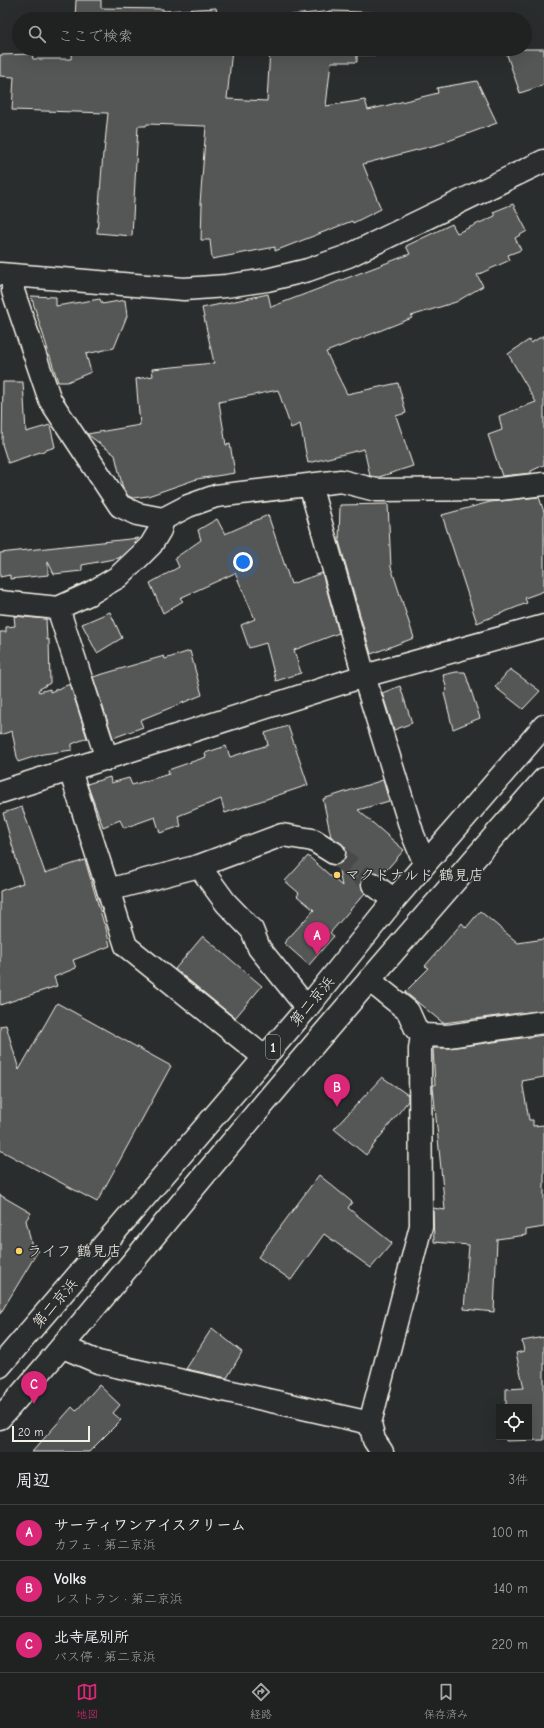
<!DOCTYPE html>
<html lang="ja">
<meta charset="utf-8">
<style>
body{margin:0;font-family:"Comic Neue","Klee One",sans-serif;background:#2d2f2f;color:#f1f3f6}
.controls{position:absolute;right:12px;bottom:12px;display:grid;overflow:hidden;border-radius:0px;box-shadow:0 4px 16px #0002}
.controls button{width:36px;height:36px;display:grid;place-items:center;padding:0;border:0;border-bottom:1px solid #3d3f40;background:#202222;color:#f1f3f6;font:20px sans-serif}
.scale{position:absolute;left:12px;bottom:10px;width:78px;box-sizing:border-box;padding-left:4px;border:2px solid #f4f1e8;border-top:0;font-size:11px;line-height:14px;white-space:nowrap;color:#f4f1e8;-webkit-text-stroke:3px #2a2d2e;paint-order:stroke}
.you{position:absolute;left:243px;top:562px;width:14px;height:14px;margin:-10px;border:3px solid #fff;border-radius:50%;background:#1a73e8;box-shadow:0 0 0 6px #1a73e833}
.badge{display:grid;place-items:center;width:26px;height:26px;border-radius:50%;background:#db2777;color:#fff;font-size:13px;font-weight:700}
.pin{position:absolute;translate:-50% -33px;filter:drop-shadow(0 1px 2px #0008)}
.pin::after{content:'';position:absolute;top:21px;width:14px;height:12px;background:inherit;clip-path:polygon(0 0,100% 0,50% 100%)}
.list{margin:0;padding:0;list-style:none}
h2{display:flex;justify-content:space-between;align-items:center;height:52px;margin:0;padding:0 16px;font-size:17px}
h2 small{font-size:13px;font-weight:400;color:#a2a4a5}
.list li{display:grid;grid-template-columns:26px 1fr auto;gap:12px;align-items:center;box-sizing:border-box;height:56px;padding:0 16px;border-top:1px solid #3d3f40}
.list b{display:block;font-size:15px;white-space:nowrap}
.list p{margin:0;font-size:13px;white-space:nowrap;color:#a2a4a5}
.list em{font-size:13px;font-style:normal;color:#a2a4a5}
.icon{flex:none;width:22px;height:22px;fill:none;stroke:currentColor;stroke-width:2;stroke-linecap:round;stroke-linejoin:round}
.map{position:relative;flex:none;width:544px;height:1452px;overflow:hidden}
.search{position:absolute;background:#202222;box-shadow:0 4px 16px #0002;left:12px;right:12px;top:12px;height:44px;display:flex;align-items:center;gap:10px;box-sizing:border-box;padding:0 14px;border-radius:22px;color:#a2a4a5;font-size:15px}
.sheet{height:220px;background:#202222}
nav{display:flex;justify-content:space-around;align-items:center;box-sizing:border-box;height:56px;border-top:1px solid #3d3f40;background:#202222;font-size:11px;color:#a2a4a5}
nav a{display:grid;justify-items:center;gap:2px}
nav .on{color:#db2777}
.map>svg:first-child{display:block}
.building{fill:#555756;stroke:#f4f1e8}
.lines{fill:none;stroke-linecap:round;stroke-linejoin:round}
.minor-tunnel{stroke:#484a4a;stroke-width:22;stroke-dasharray:22 11;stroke-linecap:butt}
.minor-casing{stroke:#f4f1e8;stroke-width:25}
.highway-casing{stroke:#f4f1e8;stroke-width:25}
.minor{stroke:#2a2d2e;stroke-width:22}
.highway{stroke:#2a2d2e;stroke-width:22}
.poi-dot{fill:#ffd166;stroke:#2a2d2e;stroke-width:1.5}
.labels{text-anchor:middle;stroke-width:3;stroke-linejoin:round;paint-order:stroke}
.shield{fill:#2a2d2e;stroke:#b7b6b0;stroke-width:1}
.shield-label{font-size:14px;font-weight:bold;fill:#f4f1e8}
.poi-label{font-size:15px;fill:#f4f1e8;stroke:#2a2d2e;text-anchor:start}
.street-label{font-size:15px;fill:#f4f1e8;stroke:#2a2d2e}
</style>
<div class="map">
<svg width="544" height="1452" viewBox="0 0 544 1452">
<rect width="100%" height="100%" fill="#2a2d2e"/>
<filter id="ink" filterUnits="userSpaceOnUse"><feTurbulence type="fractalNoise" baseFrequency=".025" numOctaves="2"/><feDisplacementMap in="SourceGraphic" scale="8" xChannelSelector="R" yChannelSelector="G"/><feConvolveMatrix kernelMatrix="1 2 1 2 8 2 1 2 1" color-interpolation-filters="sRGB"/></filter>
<g filter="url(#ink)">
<path class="building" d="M 76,0 L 101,0 L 101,8 L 163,9 L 163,11 L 216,8 L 217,13 L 236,14 L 235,19 L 75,19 Z
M 334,11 L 390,13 L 390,19 L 271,19 L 271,17 L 291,17 L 291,15 Z
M 72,49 L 232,49 L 227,99 L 267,101 L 270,49 L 390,49 L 391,55 L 357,55 L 357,62 L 331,62 L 326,106 L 365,100 L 368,110 L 438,93 L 437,88 L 477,81 L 497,123 L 440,144 L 363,164 L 381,209 L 353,223 L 352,221 L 275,251 L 275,247 L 212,259 L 210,240 L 201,240 L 202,204 L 200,204 L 206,126 L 147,124 L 146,126 L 138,126 L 132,236 L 97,233 L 103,153 L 104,153 L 108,113 L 12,110 L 14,77 L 0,76 L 0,55 L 32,54 L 33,59 L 71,59 Z
M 505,49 L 544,49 L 544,85 L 520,93 Z
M 513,204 L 527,231 L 515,238 L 521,250 L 508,255 L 510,260 L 477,275 L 483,286 L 456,302 L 411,316 L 412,318 L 326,352 L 347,394 L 398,383 L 406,413 L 396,416 L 413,466 L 379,477 L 370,476 L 364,449 L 308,463 L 300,424 L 291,428 L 278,390 L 219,402 L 226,445 L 230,444 L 235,473 L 197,479 L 148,496 L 133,498 L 128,496 L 123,489 L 115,455 L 87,434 L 140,425 L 136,379 L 153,376 L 152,369 L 214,363 L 202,308 L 268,294 L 271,307 L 410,254 L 406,246 L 452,224 L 457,233 L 495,216 L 493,212 Z
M 31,296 L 56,297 L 56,306 L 100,299 L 102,304 L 125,300 L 127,316 L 114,348 L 86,354 L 91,372 L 67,382 L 58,382 Z
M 544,335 L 544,465 L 531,471 L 531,473 L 502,476 L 488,435 L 502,430 L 499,416 L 536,402 L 508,354 L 529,340 L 531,343 Z
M 3,382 L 23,382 L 26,432 L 50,425 L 55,447 L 8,463 L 2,444 Z
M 539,497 L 544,512 L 544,591 L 525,598 L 527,603 L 477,623 L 442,515 L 490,502 Z
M 388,504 L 391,567 L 414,638 L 371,654 L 339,541 L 340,505 Z
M 268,515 L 291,584 L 322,573 L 339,633 L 294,650 L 301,673 L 276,681 L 266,643 L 249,648 L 241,625 L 255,619 L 235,573 L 180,598 L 183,601 L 163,613 L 150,583 L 179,567 L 175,558 L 201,540 L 198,530 L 217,519 L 225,534 Z
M 139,538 L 119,558 L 82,565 L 82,571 L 54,574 L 48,562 L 48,575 L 10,579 L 10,575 L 0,577 L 0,553 Z
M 110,612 L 122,638 L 97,653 L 82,624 Z
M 14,616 L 46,619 L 47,640 L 49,639 L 50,683 L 38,690 L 39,692 L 50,689 L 50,692 L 70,684 L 87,738 L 72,744 L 72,750 L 43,754 L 18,762 L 12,731 L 0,735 L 0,632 L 6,632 L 6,627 L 15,626 Z
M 190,651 L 202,695 L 140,720 L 143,727 L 113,738 L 93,677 L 164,656 L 165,659 Z
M 510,669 L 540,691 L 523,709 L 495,687 Z
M 456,672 L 465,672 L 480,718 L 453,729 L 444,693 L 447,690 L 443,675 Z
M 400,686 L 412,723 L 394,730 L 382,693 Z
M 288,726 L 308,785 L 225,813 L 221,799 L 178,816 L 181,826 L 160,833 L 155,817 L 124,828 L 120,820 L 103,827 L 87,784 L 110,777 L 111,783 L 129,778 L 132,785 L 169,774 L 168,770 L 206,757 L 205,753 L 226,746 L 230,757 L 268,745 L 265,733 Z
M 383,780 L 389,801 L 358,810 L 404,850 L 382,875 L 374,872 L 368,873 L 363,876 L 361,883 L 362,889 L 365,893 L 330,933 L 334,936 L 309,965 L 284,943 L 314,910 L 297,896 L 299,893 L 285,881 L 308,856 L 342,886 L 338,865 L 344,860 L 346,853 L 345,847 L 331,837 L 323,799 Z
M 22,807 L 45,873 L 85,860 L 104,924 L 105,924 L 110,946 L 73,960 L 76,968 L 54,977 L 57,986 L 0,1005 L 0,891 L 23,883 L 3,813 Z
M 480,911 L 518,943 L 544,939 L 544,1010 L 443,1023 L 405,992 L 429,968 L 425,966 L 462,923 L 466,928 Z
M 203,936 L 262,986 L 235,1018 L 175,969 Z
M 57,1003 L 171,1066 L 97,1202 L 0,1150 L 0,1026 L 6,1025 L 19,1070 Z
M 544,1035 L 544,1077 L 522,1081 L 529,1120 L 533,1120 L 533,1126 L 544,1125 L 544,1227 L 526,1230 L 526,1235 L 497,1239 L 494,1312 L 464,1309 L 469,1245 L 434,1242 L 433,1208 L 445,1210 L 433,1087 L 433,1085 L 435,1085 L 433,1048 L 450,1048 Z
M 382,1077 L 408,1095 L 408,1101 L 366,1155 L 334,1129 Z
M 319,1175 L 352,1202 L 348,1208 L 392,1243 L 371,1268 L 324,1234 L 291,1280 L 258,1257 Z
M 0,1195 L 31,1213 L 26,1220 L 32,1247 L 38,1251 L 0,1314 Z
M 212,1328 L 242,1352 L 227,1378 L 186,1369 Z
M 544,1337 L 544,1440 L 506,1441 L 506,1437 L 529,1437 L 529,1407 L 506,1407 L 506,1389 L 524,1388 L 516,1353 L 524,1351 L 522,1341 Z
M 99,1385 L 120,1405 L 113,1413 L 121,1420 L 89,1452 L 32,1452 L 72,1407 L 76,1411 Z"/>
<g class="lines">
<path class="minor-tunnel" d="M 334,853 L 373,884"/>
<g class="minor-casing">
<path id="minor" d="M 0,274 L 184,289 L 226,286 L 267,280 L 308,270 L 348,256 L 544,161
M 13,275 L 13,291 L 50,400 L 120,506 L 137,514 L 163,519 L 188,506 L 216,496 L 341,481 L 376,490 L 500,489 L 544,484
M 310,485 L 364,676 L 413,835 L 425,864
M 0,602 L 58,608 L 89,594 L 118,577 L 141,555 L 151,545 L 160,530 L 163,519
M 58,608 L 107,759
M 70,770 L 126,946 L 264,1057
M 0,792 L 364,676 L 544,626
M 199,866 L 282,835 L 313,840 L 334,853
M 373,884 L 394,900
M 108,890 L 199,866 L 226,903 L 252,930 L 259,948 L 307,1008
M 369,980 L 408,1011 L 416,1029 L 422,1035 L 448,1036 L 544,1022
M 63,1347 L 98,1362 L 370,1423
M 382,1452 L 374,1440 L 370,1423 L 421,1226 L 420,1049 L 422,1035"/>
</g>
<g class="highway-casing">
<path id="highway" d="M 0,1366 L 307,1008 L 394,900 L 544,726
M 0,1418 C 75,1334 145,1246 217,1160 C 324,1031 434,905 544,779"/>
</g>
<use href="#minor" class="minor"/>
<use href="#highway" class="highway"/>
</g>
</g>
<g class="poi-dot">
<circle cx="337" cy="875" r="4"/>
<circle cx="19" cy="1251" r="4"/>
</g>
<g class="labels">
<rect class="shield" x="266" y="1035" width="14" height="24" rx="3"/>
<g class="shield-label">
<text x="273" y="1052">1</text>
</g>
<g class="poi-label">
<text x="345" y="880">マクドナルド 鶴見店</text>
<text x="27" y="1256">ライフ 鶴見店</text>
</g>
<g class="street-label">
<text transform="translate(312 1001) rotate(-50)" y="5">第二京浜</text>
<text transform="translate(55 1303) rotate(-49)" y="5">第二京浜</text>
</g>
</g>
</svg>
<div class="controls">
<button><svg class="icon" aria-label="locate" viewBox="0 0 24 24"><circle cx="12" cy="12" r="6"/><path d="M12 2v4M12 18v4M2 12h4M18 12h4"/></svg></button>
</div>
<div class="scale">20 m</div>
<div class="you"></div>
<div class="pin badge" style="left:317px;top:955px">A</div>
<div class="pin badge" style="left:337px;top:1107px">B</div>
<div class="pin badge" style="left:34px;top:1404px">C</div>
<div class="search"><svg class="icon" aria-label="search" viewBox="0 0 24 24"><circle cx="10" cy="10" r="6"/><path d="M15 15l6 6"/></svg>ここで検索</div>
</div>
<section class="sheet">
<h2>周辺<small>3件</small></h2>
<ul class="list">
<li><span class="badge">A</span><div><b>サーティワンアイスクリーム</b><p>カフェ · 第二京浜</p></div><em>100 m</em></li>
<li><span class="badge">B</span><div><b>Volks</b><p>レストラン · 第二京浜</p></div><em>140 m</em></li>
<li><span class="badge">C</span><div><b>北寺尾別所</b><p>バス停 · 第二京浜</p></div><em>220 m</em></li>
</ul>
</section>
<nav>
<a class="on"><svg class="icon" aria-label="map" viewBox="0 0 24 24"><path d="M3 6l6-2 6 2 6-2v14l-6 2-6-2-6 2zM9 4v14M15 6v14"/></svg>地図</a>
<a><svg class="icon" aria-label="directions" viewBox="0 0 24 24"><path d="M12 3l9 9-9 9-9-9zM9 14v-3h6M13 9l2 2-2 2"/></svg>経路</a>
<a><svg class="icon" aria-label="saved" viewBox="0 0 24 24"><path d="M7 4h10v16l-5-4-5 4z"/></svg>保存済み</a>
</nav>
